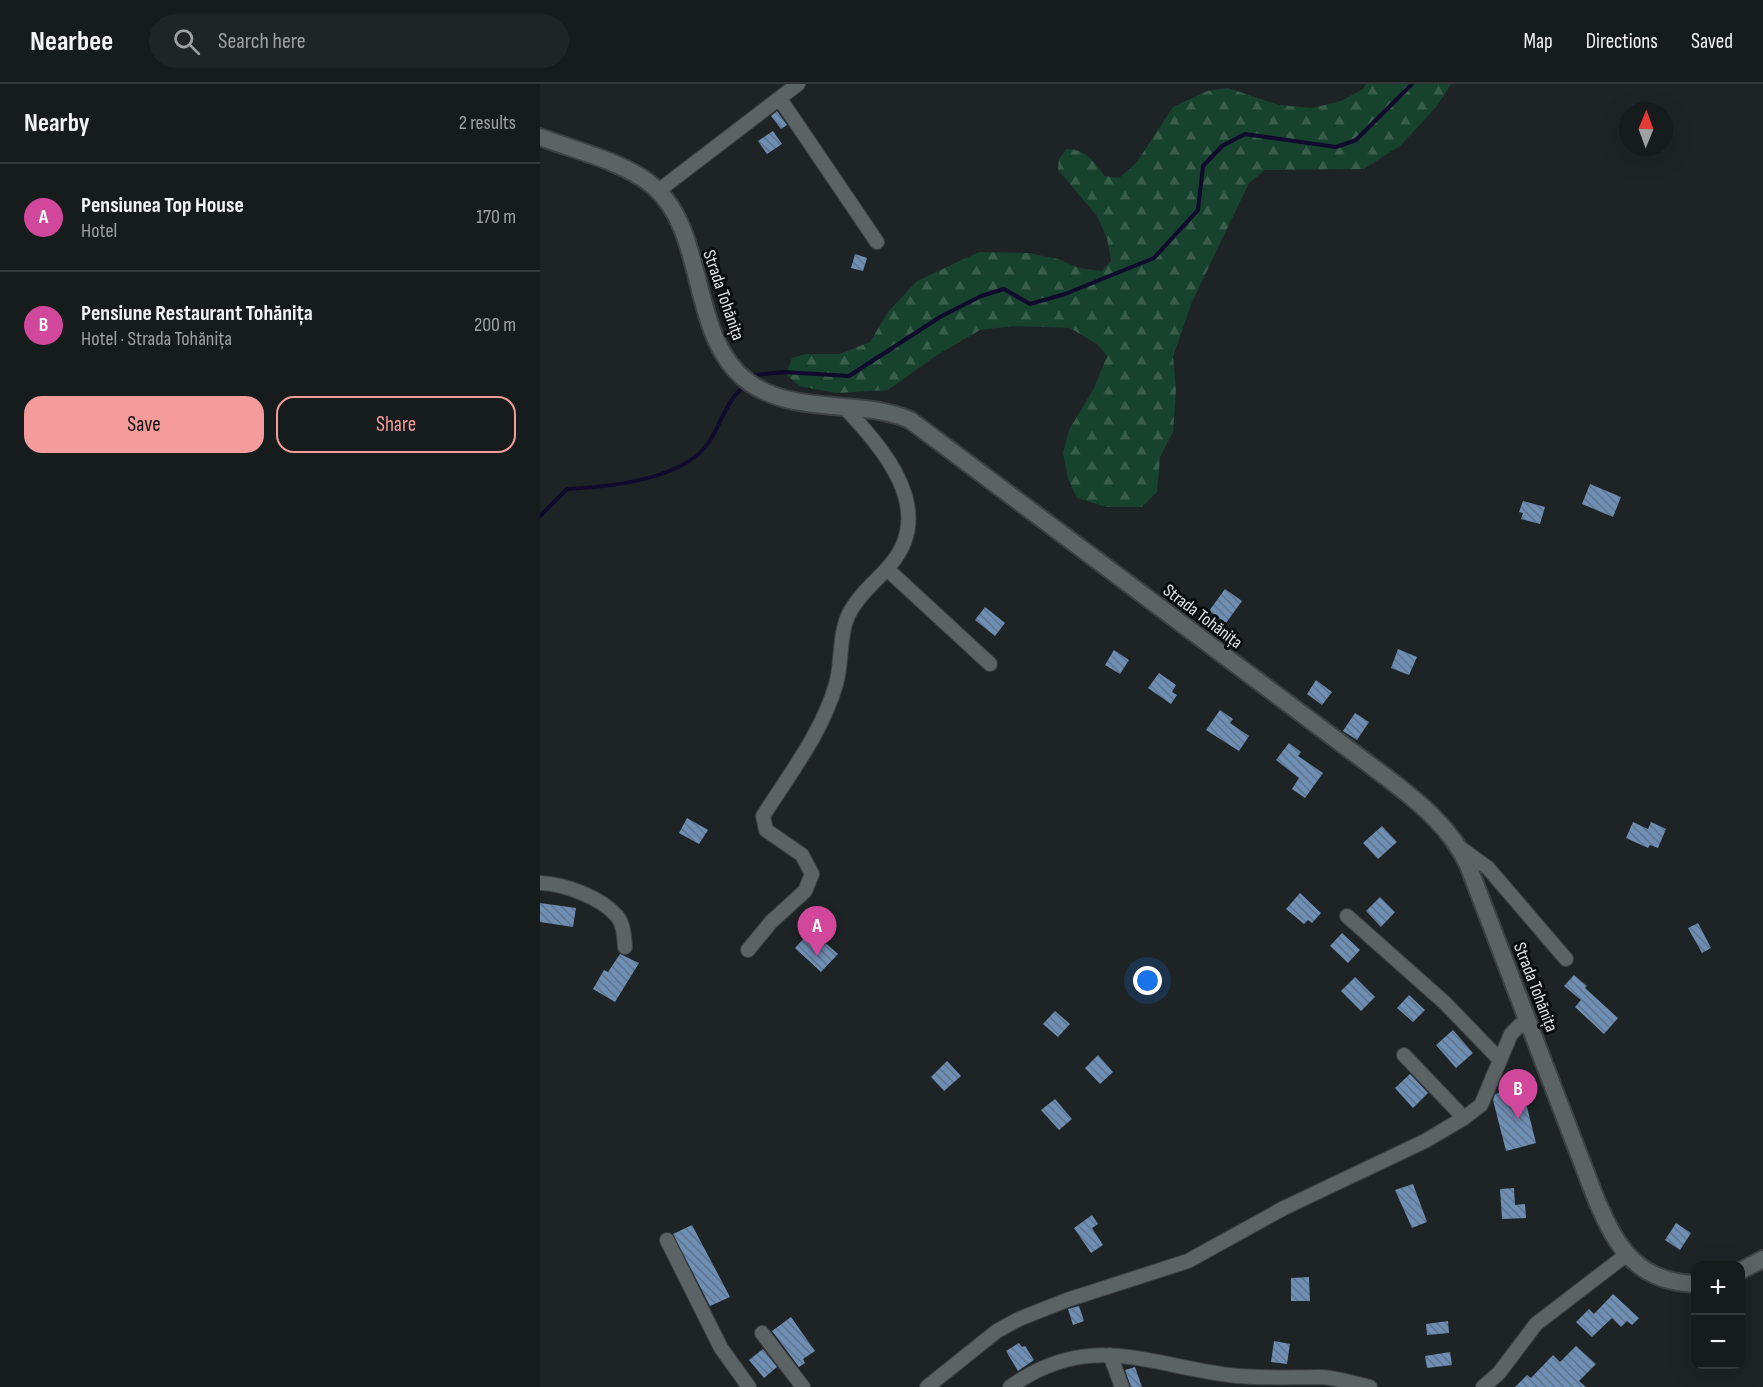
<!DOCTYPE html>
<meta charset="utf-8">
<style>
body{margin:0;font-family:"Sofia Sans Condensed",sans-serif;background:#1f2425;color:#f1f3f6}
.controls{position:absolute;right:18px;bottom:18px;display:grid;overflow:hidden;border-radius:12px;box-shadow:0 6px 24px #0002}
.controls button{width:54px;height:54px;display:grid;place-items:center;padding:0;border:0;border-bottom:2px solid #35393b;background:#161b1c;color:#f1f3f6;font:30px sans-serif}
.compass{position:absolute;left:1079px;top:18px;width:54px;height:54px;border-radius:50%;background:#161b1c;box-shadow:0 6px 24px #0002;rotate:1deg}
.you{position:absolute;left:608px;top:897px;width:21px;height:21px;margin:-15px;border:4px solid #fff;border-radius:50%;background:#1a73e8;box-shadow:0 0 0 9px #1a73e833}
.badge{display:grid;place-items:center;width:39px;height:39px;border-radius:50%;background:#f59b9b;color:#fff;font-size:20px;font-weight:700}
.pin{position:absolute;translate:-50% -50px;filter:drop-shadow(0 2px 3px #0008)}
.pin::after{content:'';position:absolute;top:32px;width:21px;height:18px;background:inherit;clip-path:polygon(0 0,100% 0,50% 100%)}
.list{margin:0;padding:0;list-style:none}
h2{display:flex;justify-content:space-between;align-items:center;height:78px;margin:0;padding:0 24px;font-size:26px}
h2 small{font-size:20px;font-weight:400;color:#9ea1a3}
.list li{display:grid;grid-template-columns:39px 1fr auto;gap:18px;align-items:center;box-sizing:border-box;height:108px;padding:0 24px;border-top:2px solid #35393b}
.list b{display:block;font-size:22px;white-space:nowrap}
.list p{margin:0;font-size:20px;white-space:nowrap;color:#9ea1a3}
.list em{font-size:20px;font-style:normal;color:#9ea1a3}
.actions{display:flex;gap:12px;padding:18px 24px}
.actions a{flex:1;padding:14px 0;border:2px solid #f59b9b;border-radius:18px;text-align:center;font-size:21px;color:#f59b9b}
.actions .main{background:#f59b9b;color:#111}
.icon{flex:none;width:33px;height:33px;fill:none;stroke:currentColor;stroke-width:2;stroke-linecap:round;stroke-linejoin:round}
.map{position:relative;flex:none;width:1223px;height:1303px;overflow:hidden}
header{display:flex;align-items:center;gap:36px;box-sizing:border-box;height:84px;padding:0 30px;background:#161b1c;border-bottom:2px solid #35393b}
header strong{font-size:28px}
nav{display:flex;gap:33px;margin-inline-start:auto;font-size:21px}
.search{width:420px;height:54px;background:#1f2425;display:flex;align-items:center;gap:15px;box-sizing:border-box;padding:0 21px;border-radius:33px;color:#9ea1a3;font-size:22px}
main{display:flex}
aside{flex:1;background:#161b1c}
.map>svg:first-child{display:block}
.forest{fill:url(#forest-firs)}
.lines{fill:none;stroke-linecap:round;stroke-linejoin:round}
.stream{stroke:#100a2d;stroke-width:4}
.building{fill:url(#building-back-hatch)}
.minor-casing{stroke:#3c4143;stroke-width:16}
.secondary-casing{stroke:#3c4143;stroke-width:20}
.minor{stroke:#5c6365;stroke-width:14}
.secondary{stroke:#5c6365;stroke-width:16}
.labels{text-anchor:middle;stroke-width:6;stroke-linejoin:round;paint-order:stroke}
.street-label{font-size:18px;fill:#e1e5e6;stroke:#0a0d0e}
</style>
<header>
<strong>Nearbee</strong>
<div class="search"><svg class="icon" aria-label="search" viewBox="0 0 24 24"><circle cx="10" cy="10" r="6"/><path d="M15 15l6 6"/></svg>Search here</div>
<nav><a>Map</a><a>Directions</a><a>Saved</a></nav>
</header>
<main>
<aside>
<h2>Nearby<small>2 results</small></h2>
<ul class="list">
<li><span class="badge" style="background:#d1479c">A</span><div><b>Pensiunea Top House</b><p>Hotel</p></div><em>170 m</em></li>
<li><span class="badge" style="background:#d1479c">B</span><div><b>Pensiune Restaurant Tohănița</b><p>Hotel · Strada Tohănița</p></div><em>200 m</em></li>
</ul>
<div class="actions"><a class="main">Save</a><a>Share</a></div>
</aside>
<div class="map">
<svg width="1223" height="1303" viewBox="0 0 1223 1303">
<defs>
<pattern id="forest-firs" width="22" height="20" patternUnits="userSpaceOnUse" patternTransform="scale(1.5)"><rect width="22" height="20" fill="#17422d"/><path d="M5 1l3.5 6h-7zM16 11l3.5 6h-7z" fill="#385d4b"/></pattern>
<pattern id="building-back-hatch" width="6" height="6" patternUnits="userSpaceOnUse" patternTransform="scale(1.5)"><rect width="6" height="6" fill="#6f8eb4"/><path d="M-1 5l2 2M0 0l6 6M5-1l2 2" fill="none" stroke="#60748d"/></pattern>
</defs>
<rect width="100%" height="100%" fill="#1e2426"/>
<path class="forest" d="M 826,0 L 911,0 L 897,22 L 861,61 L 824,85 L 725,86 L 709,99 L 652,218 L 633,273 L 636,306 L 633,348 L 620,373 L 617,408 L 602,423 L 566,423 L 537,414 L 528,395 L 523,369 L 529,346 L 554,304 L 567,272 L 557,260 L 530,244 L 473,242 L 440,246 L 397,271 L 348,306 L 296,309 L 259,302 L 246,290 L 252,274 L 266,270 L 300,270 L 330,258 L 348,228 L 377,197 L 439,168 L 488,169 L 518,175 L 539,184 L 562,187 L 571,177 L 567,154 L 557,132 L 518,86 L 519,75 L 526,65 C 546,65 553,77 565,92 L 579,94 L 597,78 L 633,23 L 667,7 L 688,4 L 739,21 L 772,24 L 801,17 L 823,5 Z"/>
<g class="lines">
<path class="stream" d="M 215,291 L 244,288 L 309,292 L 400,233 L 441,212 L 464,205 L 490,220 L 525,210 L 614,174 L 658,126 L 663,82 L 682,62 L 705,50 L 796,63 L 816,56 L 872,0
M 0,432 L 27,405 C 68,403 144,396 169,358 C 180,341 185,321 200,306"/>
</g>
<path class="building" d="M 237,27 L 247,41 L 241,45 L 231,32 Z
M 233,47 L 242,60 L 227,70 L 218,57 Z
M 315,170 L 327,174 L 323,187 L 311,184 Z
M 1050,400 L 1081,413 L 1073,433 L 1042,420 Z
M 983,417 L 1005,423 L 1000,440 L 981,435 L 983,429 L 979,428 Z
M 685,505 L 702,517 L 686,539 L 669,527 Z
M 445,523 L 465,539 L 455,552 L 435,536 Z
M 858,565 L 877,573 L 869,591 L 851,584 Z
M 574,566 L 589,576 L 580,590 L 565,581 Z
M 619,589 L 636,601 L 632,608 L 637,611 L 631,620 L 608,604 Z
M 776,596 L 792,608 L 782,621 L 767,610 Z
M 680,626 L 693,635 L 690,639 L 709,652 L 699,667 L 666,646 Z
M 815,629 L 829,638 L 817,656 L 803,647 Z
M 749,659 L 761,668 L 758,672 L 783,689 L 765,714 L 752,705 L 759,694 L 736,676 Z
M 147,734 L 168,746 L 159,760 L 139,749 Z
M 1093,738 L 1108,745 L 1111,738 L 1126,745 L 1118,764 L 1110,761 L 1108,764 L 1086,754 Z
M 842,742 L 857,758 L 838,775 L 823,759 Z
M 760,809 L 781,829 L 772,839 L 768,836 L 764,840 L 746,825 Z
M 840,813 L 855,828 L 841,843 L 826,827 Z
M 0,819 L 36,824 L 33,843 L 0,838 Z
M 1158,839 L 1171,864 L 1162,869 L 1148,844 Z
M 274,849 L 298,870 L 281,888 L 255,864 L 267,851 L 270,854 Z
M 802,849 L 820,866 L 808,879 L 790,862 Z
M 80,870 L 99,879 L 75,918 L 53,905 L 64,886 L 68,888 Z
M 1034,891 L 1047,902 L 1045,904 L 1078,934 L 1064,950 L 1035,923 L 1041,916 L 1024,902 Z
M 815,893 L 835,913 L 821,927 L 801,907 Z
M 869,911 L 885,926 L 873,938 L 857,924 Z
M 515,927 L 530,940 L 518,953 L 503,940 Z
M 913,946 L 933,969 L 916,984 L 896,961 Z
M 558,971 L 573,988 L 560,1000 L 545,984 Z
M 407,977 L 421,992 L 404,1007 L 391,993 Z
M 870,990 L 888,1009 L 873,1024 L 855,1004 Z
M 982,1003 L 996,1059 L 966,1067 L 953,1016 L 955,1010 Z
M 515,1015 L 532,1035 L 519,1046 L 501,1026 Z
M 873,1100 L 887,1138 L 872,1144 L 855,1106 Z
M 974,1104 L 975,1121 L 985,1120 L 986,1134 L 962,1135 L 960,1105 Z
M 552,1131 L 558,1140 L 552,1144 L 563,1161 L 551,1169 L 534,1144 Z
M 1136,1139 L 1151,1149 L 1140,1166 L 1125,1156 Z
M 152,1141 L 190,1213 L 170,1222 L 133,1150 Z
M 769,1193 L 770,1217 L 751,1217 L 751,1194 Z
M 1073,1210 L 1099,1234 L 1092,1241 L 1087,1237 L 1081,1243 L 1072,1234 L 1052,1253 L 1036,1238 L 1049,1225 L 1054,1230 Z
M 539,1222 L 544,1237 L 533,1241 L 528,1225 Z
M 251,1233 L 275,1267 L 263,1275 L 265,1279 L 259,1283 L 232,1247 Z
M 908,1237 L 909,1249 L 887,1251 L 886,1240 Z
M 734,1257 L 750,1260 L 747,1280 L 731,1278 Z
M 479,1259 L 482,1263 L 485,1262 L 494,1276 L 478,1287 L 466,1267 Z
M 1036,1262 L 1056,1280 L 1039,1297 L 1046,1303 L 975,1303 L 987,1291 L 991,1294 L 1013,1271 L 1020,1278 Z
M 223,1265 L 237,1283 L 224,1294 L 209,1276 Z
M 910,1268 L 912,1281 L 887,1284 L 885,1272 Z
M 595,1283 L 602,1303 L 591,1303 L 585,1286 Z"/>
<g class="lines">
<g class="minor-casing">
<path id="minor" d="M 240,15 L 337,158
M 118,107 L 258,0
M 347,485 L 450,580
M 919,763 L 948,784 L 1026,875
M 0,799 C 25,800 60,813 77,832 C 84,841 84,852 85,863
M 807,832 L 905,919 L 960,976
M 208,866 L 231,838 L 265,807 L 272,790 L 262,771 L 226,746 L 223,732 C 249,691 283,647 296,600 C 302,580 299,557 306,537 C 313,515 337,497 351,480 C 397,425 342,363 304,323
M 864,971 L 924,1034
M 127,1156 L 181,1264 L 209,1303
M 222,1249 L 263,1303
M 570,1271 L 582,1303
M 387,1303 L 457,1247 L 479,1235 L 527,1216 L 648,1177 L 744,1124 L 885,1057 L 924,1034 L 941,1021 L 971,950 L 980,941 L 989,939
M 470,1303 C 549,1247 605,1280 689,1291 C 720,1295 750,1293 781,1293 C 797,1294 814,1299 830,1303
M 943,1303 L 959,1289 L 996,1240 L 1086,1171"/>
</g>
<g class="secondary-casing">
<path id="secondary" d="M 0,53 C 34,66 85,78 113,102 C 168,149 148,251 207,297 C 253,332 319,314 370,336 L 846,693 C 879,718 911,744 928,781 L 1056,1115 C 1077,1164 1097,1198 1156,1200
M 1200,1187 L 1223,1175"/>
</g>
<use href="#minor" class="minor"/>
<use href="#secondary" class="secondary"/>
</g>
<g class="labels">
<g class="street-label">
<text transform="translate(184 211) rotate(71)" y="6">Strada Tohănița</text>
<text transform="translate(663 532) rotate(37)" y="6">Strada Tohănița</text>
<text transform="translate(996 903) rotate(69)" y="6">Strada Tohănița</text>
</g>
</g>
</svg>
<div class="controls">
<button>+</button>
<button>−</button>
</div>
<svg class="compass" viewBox="-18 -18 36 36"><path d="M0-13l5 13h-10z" fill="#e53935"/><path d="M0 13l5-13h-10z" fill="#9ea1a3"/></svg>
<div class="you"></div>
<div class="pin badge" style="left:277px;top:872px;background:#d1479c">A</div>
<div class="pin badge" style="left:978px;top:1035px;background:#d1479c">B</div>
</div>
</main>
